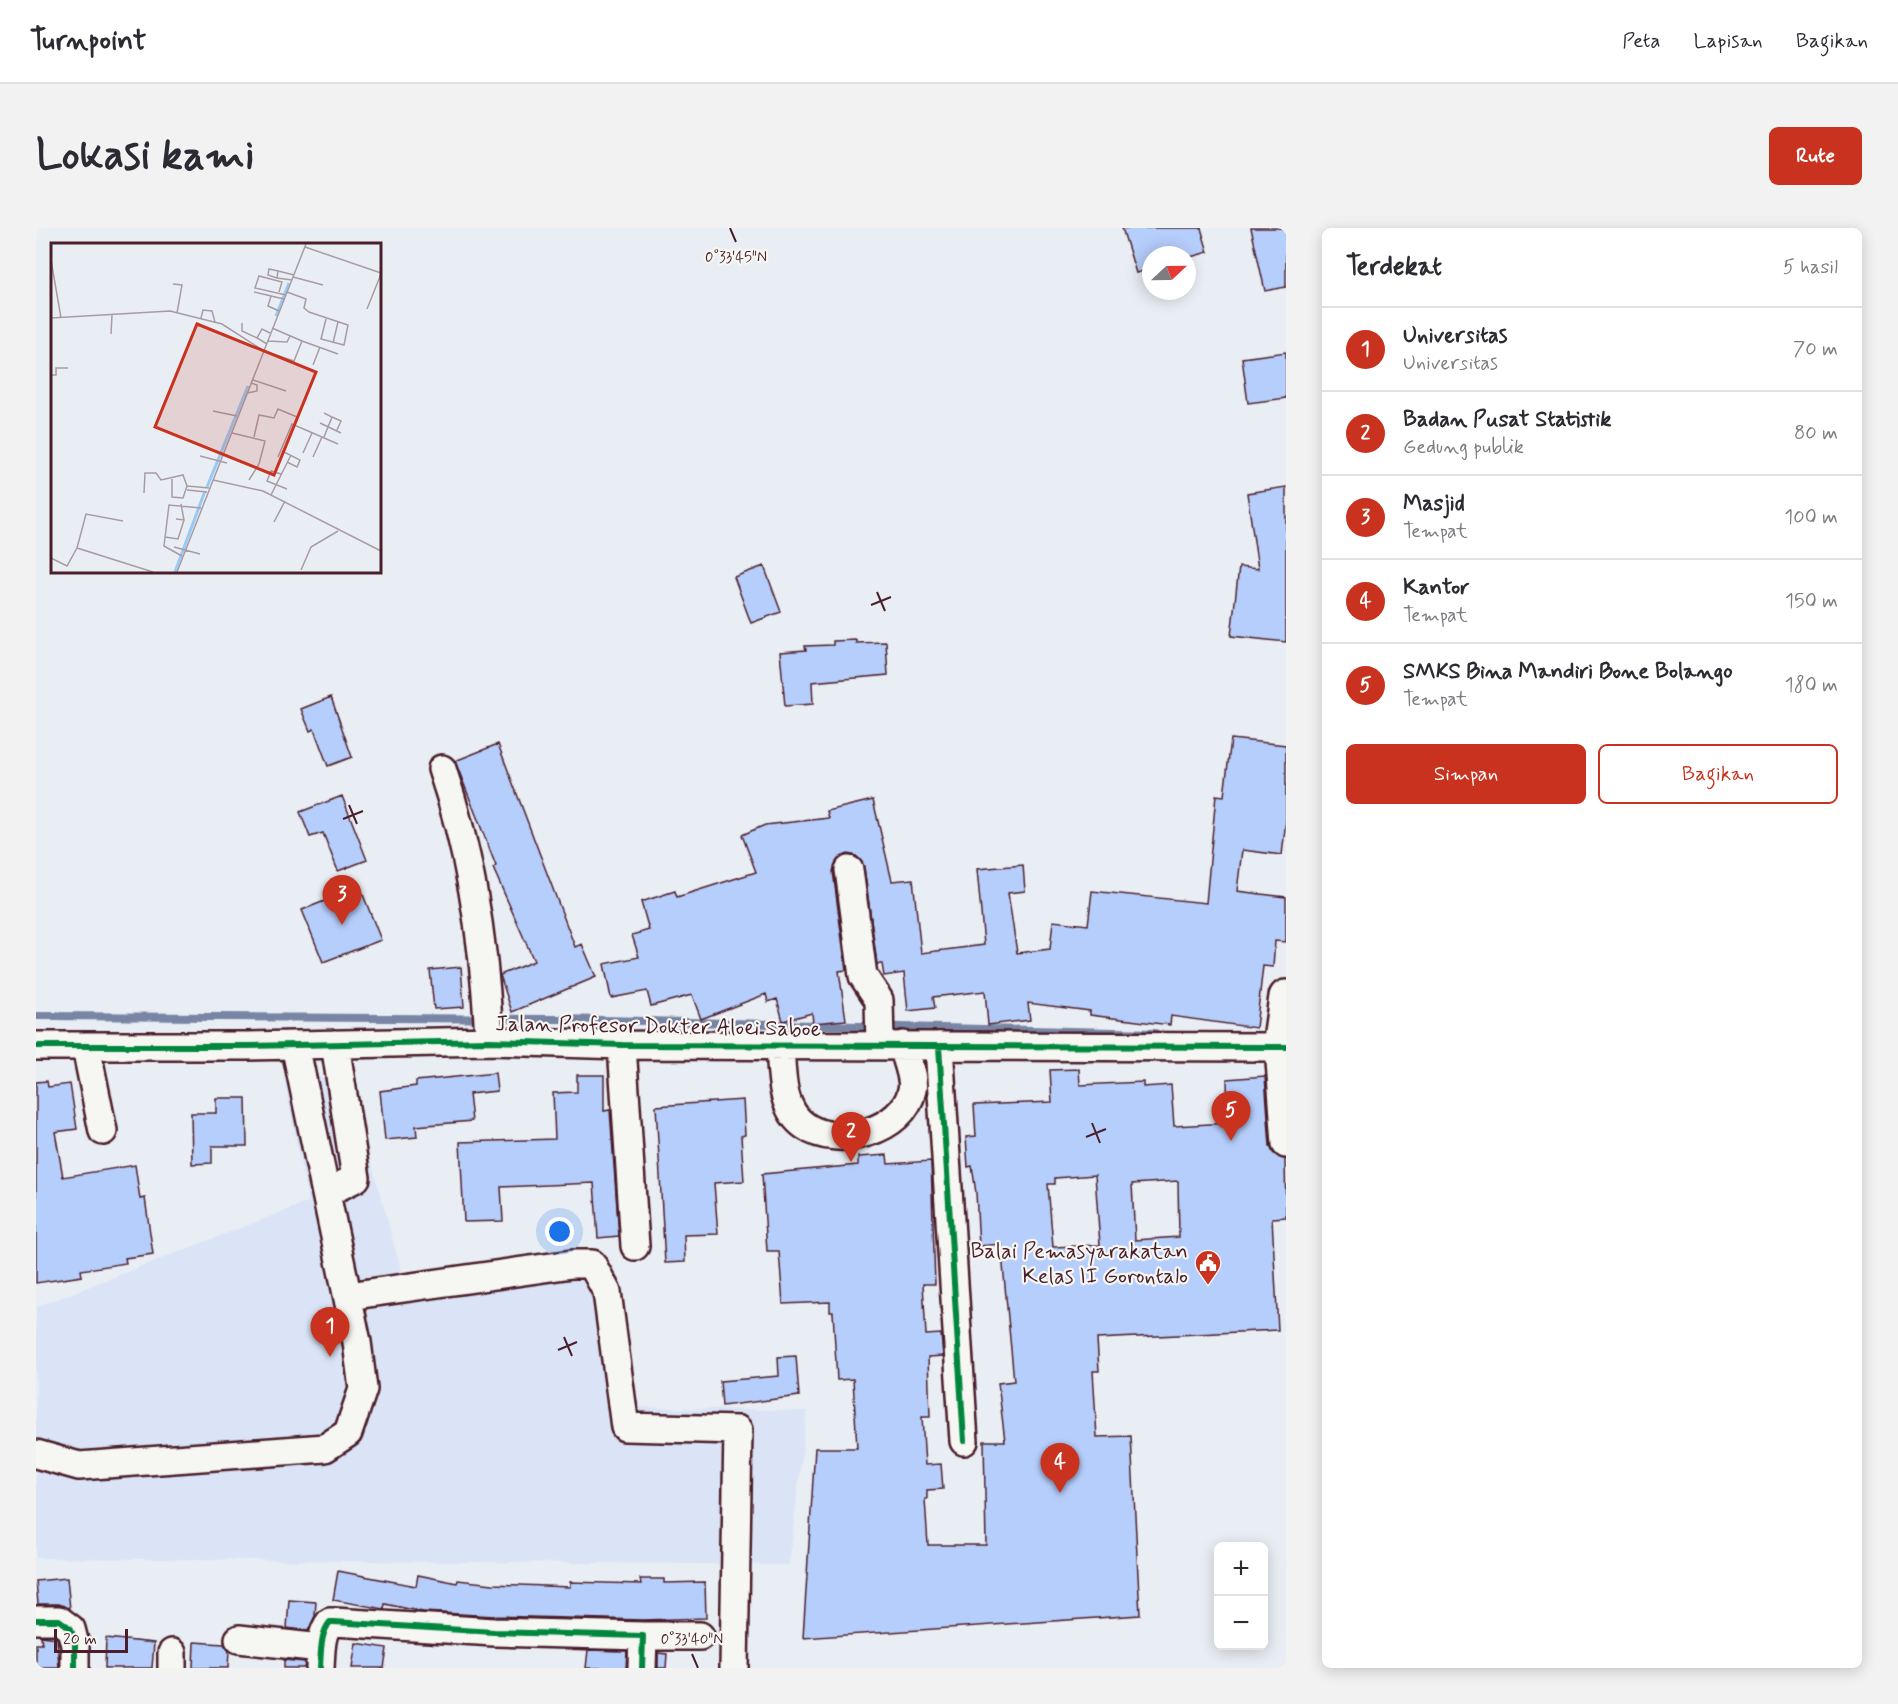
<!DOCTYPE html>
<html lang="id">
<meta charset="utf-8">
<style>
body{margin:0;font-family:Mynerve,sans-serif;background:#f2f2f3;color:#2b2b33}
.controls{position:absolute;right:18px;bottom:18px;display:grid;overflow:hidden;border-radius:9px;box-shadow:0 3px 15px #0003}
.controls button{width:54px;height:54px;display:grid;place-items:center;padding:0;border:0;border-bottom:2px solid #e1e1e2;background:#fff;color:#2b2b33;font:30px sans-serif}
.compass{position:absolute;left:1106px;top:18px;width:54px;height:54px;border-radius:50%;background:#fff;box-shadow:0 3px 15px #0003;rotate:68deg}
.scale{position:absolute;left:18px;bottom:15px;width:74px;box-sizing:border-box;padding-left:6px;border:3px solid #4a1f2b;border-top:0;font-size:16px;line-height:21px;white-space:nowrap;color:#4a1f2b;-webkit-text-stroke:4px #f6f6f2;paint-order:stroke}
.you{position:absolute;left:524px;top:1004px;width:21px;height:21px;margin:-15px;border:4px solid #fff;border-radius:50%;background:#1a73e8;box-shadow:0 0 0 9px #1a73e833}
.badge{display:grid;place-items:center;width:39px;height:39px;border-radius:50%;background:#c8321e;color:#fff;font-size:20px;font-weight:700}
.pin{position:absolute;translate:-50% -50px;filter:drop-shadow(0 2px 3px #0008)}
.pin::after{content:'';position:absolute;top:32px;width:21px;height:18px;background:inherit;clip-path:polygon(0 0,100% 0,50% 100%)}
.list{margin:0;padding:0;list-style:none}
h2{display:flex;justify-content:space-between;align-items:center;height:78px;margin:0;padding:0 24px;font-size:26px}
h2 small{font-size:20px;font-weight:400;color:#7c7c81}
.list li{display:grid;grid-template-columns:39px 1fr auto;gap:18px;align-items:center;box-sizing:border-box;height:84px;padding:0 24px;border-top:2px solid #e1e1e2}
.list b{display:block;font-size:22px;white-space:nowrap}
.list p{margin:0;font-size:20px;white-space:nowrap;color:#7c7c81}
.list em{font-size:20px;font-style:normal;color:#7c7c81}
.actions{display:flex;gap:12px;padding:18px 24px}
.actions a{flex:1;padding:14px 0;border:2px solid #c8321e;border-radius:9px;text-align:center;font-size:21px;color:#c8321e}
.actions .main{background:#c8321e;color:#fff}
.map{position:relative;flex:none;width:1250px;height:1440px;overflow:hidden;border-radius:9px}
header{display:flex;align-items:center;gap:36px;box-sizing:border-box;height:84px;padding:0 30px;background:#fff;border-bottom:2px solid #e1e1e2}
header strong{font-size:28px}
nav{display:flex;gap:33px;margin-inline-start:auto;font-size:21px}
.intro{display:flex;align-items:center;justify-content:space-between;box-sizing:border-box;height:144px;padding:0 36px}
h1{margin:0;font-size:42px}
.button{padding:15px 27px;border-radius:9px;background:#c8321e;color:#fff;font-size:21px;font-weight:700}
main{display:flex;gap:36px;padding:0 36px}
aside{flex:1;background:#fff;border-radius:9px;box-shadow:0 3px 15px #0003}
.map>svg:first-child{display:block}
.built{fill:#dae4f6}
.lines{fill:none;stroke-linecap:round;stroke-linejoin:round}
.stream{stroke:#7985a4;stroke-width:8}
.building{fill:#b6cefc;stroke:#4a1f2b;stroke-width:1.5;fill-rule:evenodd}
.minor-casing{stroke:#4a1f2b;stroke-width:32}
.major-casing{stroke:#4a1f2b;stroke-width:38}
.minor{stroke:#f6f6f2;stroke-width:27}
.major{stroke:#f6f6f2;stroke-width:33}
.cycleway-casing{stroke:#f6f6f2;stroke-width:10}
.cycleway{stroke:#00873e;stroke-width:6}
.ticks{fill:none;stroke:#4a1f2b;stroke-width:2}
.labels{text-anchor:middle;stroke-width:4.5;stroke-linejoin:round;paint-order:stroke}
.street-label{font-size:22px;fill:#4a1f2b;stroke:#f6f6f2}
.poi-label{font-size:22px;fill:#4a1f2b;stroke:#f6f6f2;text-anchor:end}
.inset-river{fill:none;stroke:#99c9f5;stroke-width:3}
.inset-road{fill:none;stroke:#a99ba4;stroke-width:1.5}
.view{fill:#c8321e;fill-opacity:0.15;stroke:#c8321e;stroke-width:3}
.inset-edge{fill:none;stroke:#4a1f2b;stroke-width:3}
.ticks-label{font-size:15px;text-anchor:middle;fill:#4a1f2b;stroke:#f6f6f2;stroke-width:4.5;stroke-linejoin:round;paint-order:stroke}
</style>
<header>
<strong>Turnpoint</strong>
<nav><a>Peta</a><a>Lapisan</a><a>Bagikan</a></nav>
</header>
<div class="intro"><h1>Lokasi kami</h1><a class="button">Rute</a></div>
<main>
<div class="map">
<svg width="1250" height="1440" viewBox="0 0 1250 1440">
<rect width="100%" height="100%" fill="#e9eef4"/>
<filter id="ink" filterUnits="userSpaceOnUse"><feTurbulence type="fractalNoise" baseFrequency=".0167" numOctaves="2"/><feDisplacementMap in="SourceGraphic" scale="12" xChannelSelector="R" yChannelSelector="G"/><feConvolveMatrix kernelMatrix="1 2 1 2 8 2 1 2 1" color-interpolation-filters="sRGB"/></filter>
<g filter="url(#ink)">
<path class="built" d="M 248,850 L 312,850 L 371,1063 L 567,1026 L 598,1179 L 771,1183 L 753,1337 L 0,1330 L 0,1079 L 272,974 Z"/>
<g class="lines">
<path class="stream" d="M 0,788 L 525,791 L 1119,805"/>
</g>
<path class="building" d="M 1086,0 L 1165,0 L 1172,24 L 1151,30 L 1151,27 L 1115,27 L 1115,41 L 1100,45 Z
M 1215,0 L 1250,0 L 1250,59 L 1229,63 Z
M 1250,124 L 1250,170 L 1212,175 L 1206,130 Z
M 1250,259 L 1250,414 L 1195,408 L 1203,339 L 1222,341 L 1211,265 Z
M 728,338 L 745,384 L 715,395 L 698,349 Z
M 820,412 L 820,415 L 850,414 L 852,447 L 776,454 L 777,476 L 749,478 L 744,424 L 770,422 L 769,418 L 797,417 L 797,413 Z
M 295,469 L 316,529 L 292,538 L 278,501 L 274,503 L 265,481 Z
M 1195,511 L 1250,517 L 1250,592 L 1246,627 L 1206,622 L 1201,663 L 1250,669 L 1250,714 L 1239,713 L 1237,739 L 1227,738 L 1220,800 L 1135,788 L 1134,797 L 1085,791 L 1054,787 L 1054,783 L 992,775 L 994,792 L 952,797 L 949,763 L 897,769 L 899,780 L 872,783 L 868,745 L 848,748 L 846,736 L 841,736 L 828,639 L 820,628 L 812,626 L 803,630 L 797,643 L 810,742 L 803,743 L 810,792 L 777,795 L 776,785 L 747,793 L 741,771 L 732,774 L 730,766 L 665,791 L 656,767 L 615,778 L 611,763 L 575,770 L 568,736 L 603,729 L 596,707 L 613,702 L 605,674 L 639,663 L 641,669 L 720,644 L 706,607 L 729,597 L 793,590 L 791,583 L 837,572 L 856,653 L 877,651 L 885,725 L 948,717 L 941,641 L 987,637 L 989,663 L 972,665 L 981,725 L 1014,721 L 1017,693 L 1052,697 L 1056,663 L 1170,675 L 1180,567 L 1188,568 Z
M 462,516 L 539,719 L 546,716 L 560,749 L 476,784 L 464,747 L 498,733 L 457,640 L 460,638 L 419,533 Z
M 306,568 L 331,632 L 302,643 L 287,605 L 274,609 L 264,584 Z
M 324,659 L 345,712 L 287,734 L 266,682 Z
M 425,739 L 428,779 L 398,781 L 394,742 Z
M 1043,841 L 1044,857 L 1107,854 L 1107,859 L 1135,857 L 1138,898 L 1192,895 L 1191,851 L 1229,848 L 1234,918 L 1237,925 L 1249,931 L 1250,989 L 1236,990 L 1242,1102 L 1061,1111 L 1063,1143 L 1057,1143 L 1061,1209 L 1095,1208 L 1104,1387 L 767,1410 L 779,1220 L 821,1220 L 817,1151 L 801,1152 L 797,1084 L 794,1084 L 794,1074 L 747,1076 L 743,1023 L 731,1023 L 726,946 L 822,937 L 822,929 L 851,927 L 852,936 L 895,933 L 899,1056 L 887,1056 L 890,1107 L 905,1106 L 907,1128 L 892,1129 L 894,1189 L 886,1189 L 889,1237 L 905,1236 L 907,1261 L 891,1262 L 891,1271 L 889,1271 L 892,1317 L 950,1317 L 948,1213 L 969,1213 L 962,1155 L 978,1153 L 965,1016 L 943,1018 L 940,965 L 936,938 L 932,939 L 930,909 L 940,908 L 938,877 L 1016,874 L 1014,842 ZM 1059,947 L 1064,1017 L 1017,1019 L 1012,956 L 1019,956 L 1019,950 ZM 1142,953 L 1143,1009 L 1099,1012 L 1096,956 Z
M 459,845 L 461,863 L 433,866 L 436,893 L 380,898 L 381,909 L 349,912 L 344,863 L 380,858 L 380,853 Z
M 541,847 L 568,847 L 568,883 L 574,882 L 583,1008 L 562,1010 L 558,955 L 465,959 L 467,993 L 428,994 L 424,914 L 519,911 L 517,865 L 541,864 Z
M 11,853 L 12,859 L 34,856 L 41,901 L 19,904 L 27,949 L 99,937 L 104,971 L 109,970 L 117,1026 L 89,1030 L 90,1035 L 45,1042 L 46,1048 L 0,1055 L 0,854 Z
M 180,870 L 210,870 L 211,918 L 176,918 L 176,935 L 156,936 L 155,885 L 180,885 Z
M 707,872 L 709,907 L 705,908 L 708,953 L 678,955 L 682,1006 L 648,1007 L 649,1034 L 629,1035 L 620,878 Z
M 760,1128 L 763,1168 L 686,1178 L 684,1153 L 743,1148 L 742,1129 Z
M 302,1343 L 380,1358 L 382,1347 L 421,1355 L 422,1352 L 457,1356 L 534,1359 L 534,1354 L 605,1356 L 604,1351 L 628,1351 L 628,1355 L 669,1354 L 670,1390 L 607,1392 L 459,1388 L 387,1384 L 349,1376 L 348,1381 L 297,1372 Z
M 31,1350 L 34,1381 L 23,1376 L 2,1376 L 0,1353 Z
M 253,1372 L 280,1374 L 279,1388 L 272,1403 L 251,1400 Z
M 5,1408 L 21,1410 L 23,1440 L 0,1440 L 0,1416 L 6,1416 Z
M 70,1410 L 118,1415 L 116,1440 L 69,1440 Z
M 158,1414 L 188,1416 L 193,1423 L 192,1440 L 157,1440 Z
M 320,1415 L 351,1420 L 348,1440 L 316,1440 Z
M 552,1422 L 591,1423 L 590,1440 L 550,1440 Z
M 622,1425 L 631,1426 L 630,1440 L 622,1440 Z
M 248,1432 L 269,1434 L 268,1440 L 248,1440 Z"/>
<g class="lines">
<g class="minor-casing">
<path id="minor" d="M 406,541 C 436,630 449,719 453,813
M 813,642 L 827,748 L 843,772 L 844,817
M 586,817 L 599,1018
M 0,818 L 211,818 L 453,813 L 586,817 L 1250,819
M 744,818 C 746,844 744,881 769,898 C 802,921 868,903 876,862 C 879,850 869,829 867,817
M 903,818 L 928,1213
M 50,819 L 67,903
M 1243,819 L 1250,916
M 290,965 L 320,950 L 299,816
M 312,1068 L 536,1036 L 556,1036 L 571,1064 L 589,1199 L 702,1202 L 698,1440
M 0,1226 L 43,1238 L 289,1220 L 312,1205 L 327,1161 L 321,1114 L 259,817
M 0,1392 L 23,1392 L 35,1401 L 39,1417 L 39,1440
M 607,1408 L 664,1408
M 203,1411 L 285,1420
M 136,1440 L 136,1425
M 284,1440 C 285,1425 284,1406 294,1394 L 298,1394 L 458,1404 L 607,1408 L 606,1440"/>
</g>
<g class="major-casing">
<path id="major" d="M 1243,819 L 1250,769"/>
</g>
<use href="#minor" class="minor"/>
<use href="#major" class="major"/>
<g class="cycleway-casing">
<path id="cycleway" d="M 0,818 L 211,818 L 453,813 L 586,817 L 1250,819
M 903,818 L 928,1213
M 0,1392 L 23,1392 L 35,1401 L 39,1417 L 39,1440
M 284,1440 C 285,1425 284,1406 294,1394 L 298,1394 L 458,1404 L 607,1408 L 606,1440"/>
</g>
<use href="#cycleway" class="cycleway"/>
</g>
</g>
<path class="ticks" d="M 694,0 L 700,14M 841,364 L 849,383M 835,377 L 855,369M 313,577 L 321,596M 307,591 L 327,583M 1056,895 L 1064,915M 1050,909 L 1070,901M 528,1109 L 536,1128M 522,1122 L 541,1114M 656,1426 L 662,1440"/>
<defs>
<g id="civic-pin" transform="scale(1.35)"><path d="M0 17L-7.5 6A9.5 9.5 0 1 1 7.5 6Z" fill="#c8321e" stroke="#f6f6f2"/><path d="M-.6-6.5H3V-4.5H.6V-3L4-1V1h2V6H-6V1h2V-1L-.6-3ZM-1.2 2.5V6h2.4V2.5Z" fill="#fff"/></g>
</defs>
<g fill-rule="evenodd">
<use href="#civic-pin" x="1172" y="1035"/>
</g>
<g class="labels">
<g class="street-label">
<text transform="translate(622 797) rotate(1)" y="8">Jalan Profesor Dokter Aloei Saboe</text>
</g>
<g class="poi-label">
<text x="1152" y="1030">Balai Pemasyarakatan<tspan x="1152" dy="25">Kelas II Gorontalo</tspan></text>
</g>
</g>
<g transform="translate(15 15)">
<rect width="330" height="330" fill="#e9eef4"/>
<path class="inset-river" d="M 225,73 L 238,40M 156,244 L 197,143M 124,329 L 154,248"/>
<path class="inset-road" d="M 254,4 L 330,30M 0,17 L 10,75M 242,34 L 272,42M 226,35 L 217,32 L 218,26 L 227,28M 241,37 L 226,35 L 227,28 L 243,32M 122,41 L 131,42 L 126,70M 203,49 L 233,56M 228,49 L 231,39 L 208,33 L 204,45 L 235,52M 236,49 L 255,56 L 253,65 L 258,69 L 297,82 L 293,102 L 270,96 L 275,76M 220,53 L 217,63 L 228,68M 316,66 L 330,31M 0,75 L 119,68 L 171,81 L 213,108M 150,75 L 152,67 L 161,68 L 164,79M 191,80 L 191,88 L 206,95M 60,91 L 61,72M 217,98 L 236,99 L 239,93M 251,98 L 287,111M 282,100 L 287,79M 216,101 L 206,95 L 211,86 L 219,90M 213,108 L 243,118 L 251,98 L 221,85M 262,122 L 269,104M 0,132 L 5,132 L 5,125 L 17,125M 202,137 L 235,148M 196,150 L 206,148 L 206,142 L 200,140M 162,168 L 186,173M 281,174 L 290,178 L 286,187M 269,180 L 290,190M 181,190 L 214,198 L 208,221 L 198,237M 203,194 L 208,172 L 223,175 L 227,166 L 246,174M 273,194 L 281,174 L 273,170M 231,208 L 249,217 L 246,224 L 236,219M 252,210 L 261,190M 149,213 L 176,220M 227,214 L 241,181 L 287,201M 262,214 L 271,194M 230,231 L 220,228 L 216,238 L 236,246M 162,237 L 212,248 L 330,308M 136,243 L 158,245M 136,247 L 156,249M 93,250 L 94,230 L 105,230 L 110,237 L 132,232 L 136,243 L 132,255 L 121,254 L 121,236M 220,252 L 240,212M 125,276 L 133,277 L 130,261M 223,279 L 234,258M 114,294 L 127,296 L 133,277M 123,304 L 149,311M 26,305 L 35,271 L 72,278M 131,313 L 113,303 L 118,262 L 150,265M 0,315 L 16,323 L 26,305 L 102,329M 250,327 L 260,304 L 287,288M 126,329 L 255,1"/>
<path class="view" d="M 146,81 L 265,129 L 223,232 L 104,184 Z"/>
<rect width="330" height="330" class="inset-edge"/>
</g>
<g class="ticks-label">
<text x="700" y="34">0°33'45"N</text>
<text x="656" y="1416">0°33'40"N</text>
</g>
</svg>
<div class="controls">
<button>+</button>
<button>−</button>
</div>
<svg class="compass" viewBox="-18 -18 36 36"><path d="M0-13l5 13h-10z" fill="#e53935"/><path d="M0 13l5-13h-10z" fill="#7c7c81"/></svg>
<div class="scale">20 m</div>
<div class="you"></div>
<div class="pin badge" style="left:294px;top:1129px">1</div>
<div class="pin badge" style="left:815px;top:934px">2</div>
<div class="pin badge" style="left:306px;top:697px">3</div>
<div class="pin badge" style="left:1024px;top:1265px">4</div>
<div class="pin badge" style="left:1195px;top:913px">5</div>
</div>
<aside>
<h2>Terdekat<small>5 hasil</small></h2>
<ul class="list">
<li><span class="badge">1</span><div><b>Universitas</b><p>Universitas</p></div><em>70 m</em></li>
<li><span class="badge">2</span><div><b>Badan Pusat Statistik</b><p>Gedung publik</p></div><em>80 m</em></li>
<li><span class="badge">3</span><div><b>Masjid</b><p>Tempat</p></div><em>100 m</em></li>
<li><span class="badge">4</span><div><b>Kantor</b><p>Tempat</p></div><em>150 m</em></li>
<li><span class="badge">5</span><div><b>SMKS Bina Mandiri Bone Bolango</b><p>Tempat</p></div><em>180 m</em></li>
</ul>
<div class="actions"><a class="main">Simpan</a><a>Bagikan</a></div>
</aside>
</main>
